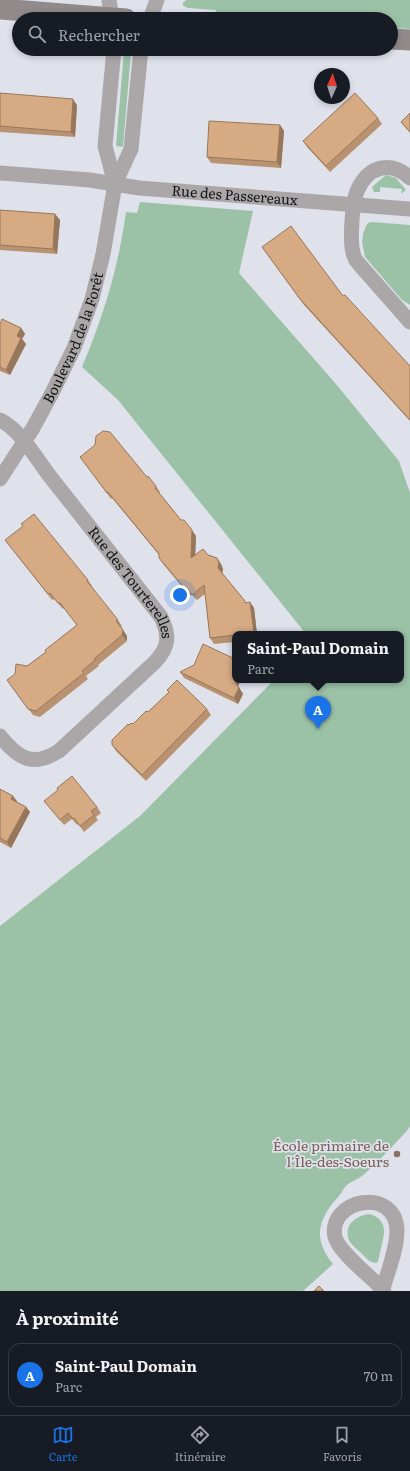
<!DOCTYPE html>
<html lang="fr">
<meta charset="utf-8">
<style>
body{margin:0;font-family:Literata,serif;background:#242831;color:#f1f3f6}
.compass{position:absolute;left:314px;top:68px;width:36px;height:36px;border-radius:50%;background:#171b24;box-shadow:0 2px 6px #0003;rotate:3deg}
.you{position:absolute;left:180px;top:595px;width:14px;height:14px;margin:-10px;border:3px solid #fff;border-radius:50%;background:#1a73e8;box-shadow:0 0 0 6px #1a73e833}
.badge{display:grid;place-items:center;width:26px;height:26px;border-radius:50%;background:#1a73e8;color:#fff;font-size:13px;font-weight:700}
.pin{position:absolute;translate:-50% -33px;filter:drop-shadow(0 1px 2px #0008)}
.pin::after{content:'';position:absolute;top:21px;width:14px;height:12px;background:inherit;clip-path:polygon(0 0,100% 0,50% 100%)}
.popup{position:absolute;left:232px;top:631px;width:172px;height:52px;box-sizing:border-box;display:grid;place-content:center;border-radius:8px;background:#171b24;filter:drop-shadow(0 1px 3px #0005);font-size:13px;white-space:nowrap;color:#9ea1a6}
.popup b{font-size:15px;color:#f1f3f6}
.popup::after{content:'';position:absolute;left:50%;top:100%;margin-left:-8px;border:8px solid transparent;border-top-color:#171b24}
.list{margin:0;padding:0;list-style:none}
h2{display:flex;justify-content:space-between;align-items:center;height:52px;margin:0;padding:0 16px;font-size:17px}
h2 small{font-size:13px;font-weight:400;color:#9ea1a6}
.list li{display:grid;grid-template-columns:26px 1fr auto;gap:12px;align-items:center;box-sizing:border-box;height:64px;margin:0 8px 8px;padding:0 8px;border:1px solid #363941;border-radius:12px}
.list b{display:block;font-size:15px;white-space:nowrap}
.list p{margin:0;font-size:13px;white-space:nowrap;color:#9ea1a6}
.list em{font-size:13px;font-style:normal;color:#9ea1a6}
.icon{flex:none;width:22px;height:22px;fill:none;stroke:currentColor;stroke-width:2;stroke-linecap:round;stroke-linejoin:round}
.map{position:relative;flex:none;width:410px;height:1291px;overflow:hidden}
.search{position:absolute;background:#171b24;box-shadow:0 2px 6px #0003;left:12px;right:12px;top:12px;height:44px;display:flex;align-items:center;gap:10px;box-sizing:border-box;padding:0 14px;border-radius:22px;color:#9ea1a6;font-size:15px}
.sheet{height:124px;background:#171b24}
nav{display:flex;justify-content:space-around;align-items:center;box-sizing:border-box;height:56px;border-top:1px solid #363941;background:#171b24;font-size:11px;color:#9ea1a6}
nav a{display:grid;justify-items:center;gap:2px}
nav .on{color:#1a73e8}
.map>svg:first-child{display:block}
.green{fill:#9bc2a7}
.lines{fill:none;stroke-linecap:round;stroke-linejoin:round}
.street{stroke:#aba7a8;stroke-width:15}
.secondary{stroke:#908a8b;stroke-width:21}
.wall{fill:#b89271}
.shaded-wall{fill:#96775c}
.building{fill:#d6aa83;stroke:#96775c}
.education-dot{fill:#8d6e63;stroke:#e0e2eb;stroke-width:1.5}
.labels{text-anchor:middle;stroke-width:3.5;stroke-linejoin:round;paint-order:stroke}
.street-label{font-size:14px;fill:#151619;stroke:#e0e2eb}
.education-label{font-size:14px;fill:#785e54;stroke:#e0e2eb;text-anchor:end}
</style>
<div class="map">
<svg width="410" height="1291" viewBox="0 0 410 1291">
<rect width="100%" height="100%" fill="#e0e2eb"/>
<path class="green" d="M 186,0 L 410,0 L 410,29 L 391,28 L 391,19 L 279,19 L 215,14 L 216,10 L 188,8 L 183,6 L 183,3 Z
M 124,51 L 131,52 L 123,147 L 116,146 Z
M 386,175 L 396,178 L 406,190 L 401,194 L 402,189 L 380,187 L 380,192 L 374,192 L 372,187 Z
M 140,202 L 253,211 L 239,273 L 336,384 L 399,461 L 410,493 L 410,1126 L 406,1132 C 392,1146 378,1163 362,1176 C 357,1180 351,1181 346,1186 C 343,1189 342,1192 339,1196 C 318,1219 312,1238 333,1264 L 303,1291 L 0,1291 L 0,926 L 140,816 L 274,680 L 401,680 L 401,634 L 306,634 L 118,400 L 82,367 C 104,314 118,269 126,212 L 137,213 Z
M 372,222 L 410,225 L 410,305 L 402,300 L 365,257 L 362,242 L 363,234 L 366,226 L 368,223 Z
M 370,1214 C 388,1220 385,1233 381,1248 C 380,1253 379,1259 377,1263 C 370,1263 366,1258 361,1253 C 358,1250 353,1246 350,1242 C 342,1227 355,1215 370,1214 Z"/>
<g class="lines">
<g class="street">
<path d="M 109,0 L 112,19"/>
<path d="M 150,19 L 157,0"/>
<path d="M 114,49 L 105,146 L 115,184"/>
<path id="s1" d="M 0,173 L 90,180 L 139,188 L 410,209"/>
<path d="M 410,178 C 391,160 369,166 358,189 C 352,201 349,244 354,256 C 355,259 357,262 359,264 L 410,322"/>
<path id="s2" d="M 0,420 C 22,431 36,459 52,479 C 88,525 125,571 161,617 C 170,636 169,647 155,662 L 59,751 C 32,768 18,758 0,736"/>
<path id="s3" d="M 0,479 L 33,428 L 52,393 L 74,348 L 92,299 L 103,254 L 115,184 L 131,149 L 141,49"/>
<path d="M 383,1289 C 388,1270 397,1250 397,1230 C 395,1185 327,1200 335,1237 C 339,1253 373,1278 384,1291"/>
</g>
<path class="secondary" d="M 0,9 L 126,19
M 391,39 L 410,40"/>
</g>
<path class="wall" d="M 0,93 L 77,105 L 75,137 L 0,132 Z
M 410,113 L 410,133 L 401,122 Z
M 378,118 L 382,124 L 330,172 L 307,147 L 303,141 Z
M 280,125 L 284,131 L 281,168 L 211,163 L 207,157 Z
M 0,210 L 55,214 L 60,220 L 57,254 L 0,250 Z
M 262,247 L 410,366 L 410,421 L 304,305 Z
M 0,324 L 21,328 L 25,334 L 22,339 L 26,344 L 10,375 L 0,371 Z
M 80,457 L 147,477 L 156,486 L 160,492 L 159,493 L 181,520 L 196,536 L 195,554 L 208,555 L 217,558 L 221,564 L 223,569 L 222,573 L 246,603 L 250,602 L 254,608 L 257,634 L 235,634 L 235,642 L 214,644 L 210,638 L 205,594 L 197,600 L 192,595 L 190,596 L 163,564 L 159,558 L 159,555 L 112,498 L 111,499 Z
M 5,540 L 88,580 L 92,586 L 91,587 L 118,620 L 122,626 L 121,627 L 127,636 L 127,641 L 98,665 L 99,666 L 86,676 L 88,679 L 40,717 L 33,715 L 11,686 L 27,666 L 46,652 L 77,625 L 64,608 L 63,609 L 54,599 L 52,600 Z
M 180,672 L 235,680 L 241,680 L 238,686 L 243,694 L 238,704 L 184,678 Z
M 167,690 L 207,709 L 211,715 L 146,781 L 116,751 L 112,745 L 129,725 L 133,724 L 148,712 L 169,693 Z
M 0,789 L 13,796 L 16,802 L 26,807 L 30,812 L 11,848 L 0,842 Z
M 44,801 L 97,807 L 101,813 L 96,817 L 98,820 L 84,832 L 78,824 L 77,825 L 72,819 L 64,825 Z"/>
<path class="shaded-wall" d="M 73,99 L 77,105 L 75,137 L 71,132 Z
M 280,125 L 284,131 L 281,168 L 277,162 Z
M 55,214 L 60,220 L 57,254 L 53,249 Z
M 21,328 L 25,334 L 22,339 L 26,344 L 10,375 L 6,370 L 17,336 Z
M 192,530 L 196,536 L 195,564 L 191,558 Z
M 217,558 L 221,564 L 223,569 L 222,574 L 218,568 Z
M 250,602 L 254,608 L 257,634 L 254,634 L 254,633 Z
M 123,630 L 127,636 L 127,641 L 122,635 Z
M 235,678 L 235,680 L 241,680 L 238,686 L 243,694 L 238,704 L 234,698 L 234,680 Z
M 13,796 L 17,801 L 15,805 L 11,799 Z
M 26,807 L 30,812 L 11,848 L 7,842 Z"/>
<path class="building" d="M 0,93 L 73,99 L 71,132 L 0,126 Z
M 355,93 L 378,118 L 326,166 L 303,141 Z
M 410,113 L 410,132 L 401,122 Z
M 209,121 L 280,125 L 277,162 L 207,157 Z
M 0,210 L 55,214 L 53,249 L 0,245 Z
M 291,226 L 343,296 L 345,295 L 410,366 L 410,420 L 300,299 L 262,247 Z
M 2,319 L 21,328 L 17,336 L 21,338 L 6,370 L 0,367 L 0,324 Z
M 103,431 L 110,432 L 147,477 L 148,476 L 156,486 L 155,488 L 181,520 L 184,520 L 192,530 L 191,558 L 203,549 L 208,555 L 217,558 L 219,563 L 218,568 L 245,601 L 245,603 L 250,602 L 254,633 L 246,634 L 235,634 L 235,635 L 210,638 L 204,585 L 192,595 L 188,589 L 186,590 L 159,558 L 159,554 L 108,492 L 107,493 L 80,457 L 95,445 L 96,436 Z
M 34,514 L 88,580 L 87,581 L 118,620 L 116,621 L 123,630 L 122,635 L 94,659 L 95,660 L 82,671 L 84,673 L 36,711 L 28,709 L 7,680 L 15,674 L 16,664 L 27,666 L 46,652 L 45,650 L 77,625 L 60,603 L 58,603 L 50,593 L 48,594 L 5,540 L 23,526 L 21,524 Z
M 203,644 L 235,659 L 235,678 L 234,680 L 239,688 L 234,698 L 180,672 L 194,665 Z
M 177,680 L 207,709 L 142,775 L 112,745 L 112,740 L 128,724 L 129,725 L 131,723 L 133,724 L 146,711 L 148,712 L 169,692 L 167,690 Z
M 72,776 L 97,807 L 91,811 L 94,815 L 80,826 L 74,818 L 73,819 L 68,813 L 60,820 L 44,801 L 58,790 L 57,788 Z
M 0,789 L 13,796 L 11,799 L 26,807 L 7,842 L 0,838 Z
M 319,1286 L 324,1291 L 314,1291 Z"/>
<circle class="education-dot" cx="397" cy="1154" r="4"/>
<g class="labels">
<g class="street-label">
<text dy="5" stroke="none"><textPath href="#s1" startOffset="236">Rue des Passereaux</textPath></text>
<text dy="5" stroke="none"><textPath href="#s3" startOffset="160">Boulevard de la Forêt</textPath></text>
<text dy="5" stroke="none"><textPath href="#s2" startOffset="210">Rue des Tourterelles</textPath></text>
</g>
<g class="education-label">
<text x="389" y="1151">École primaire de<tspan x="389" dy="16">l'Île-des-Soeurs</tspan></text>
</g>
</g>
</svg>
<svg class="compass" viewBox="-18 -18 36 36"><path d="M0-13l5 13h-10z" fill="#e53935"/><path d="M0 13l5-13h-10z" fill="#9ea1a6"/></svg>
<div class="you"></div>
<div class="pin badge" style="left:318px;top:729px">A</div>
<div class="popup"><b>Saint-Paul Domain</b>Parc</div>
<div class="search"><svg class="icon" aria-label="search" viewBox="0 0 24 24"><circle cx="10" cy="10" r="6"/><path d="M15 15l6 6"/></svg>Rechercher</div>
</div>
<section class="sheet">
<h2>À proximité<small></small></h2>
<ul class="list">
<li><span class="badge">A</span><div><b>Saint-Paul Domain</b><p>Parc</p></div><em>70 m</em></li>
</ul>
</section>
<nav>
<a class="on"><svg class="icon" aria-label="map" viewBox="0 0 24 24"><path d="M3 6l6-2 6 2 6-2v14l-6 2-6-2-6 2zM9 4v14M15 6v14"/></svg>Carte</a>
<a><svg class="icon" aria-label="directions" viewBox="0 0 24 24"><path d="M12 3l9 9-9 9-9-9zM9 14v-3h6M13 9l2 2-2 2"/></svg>Itinéraire</a>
<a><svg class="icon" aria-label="saved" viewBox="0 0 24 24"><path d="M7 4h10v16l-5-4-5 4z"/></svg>Favoris</a>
</nav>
